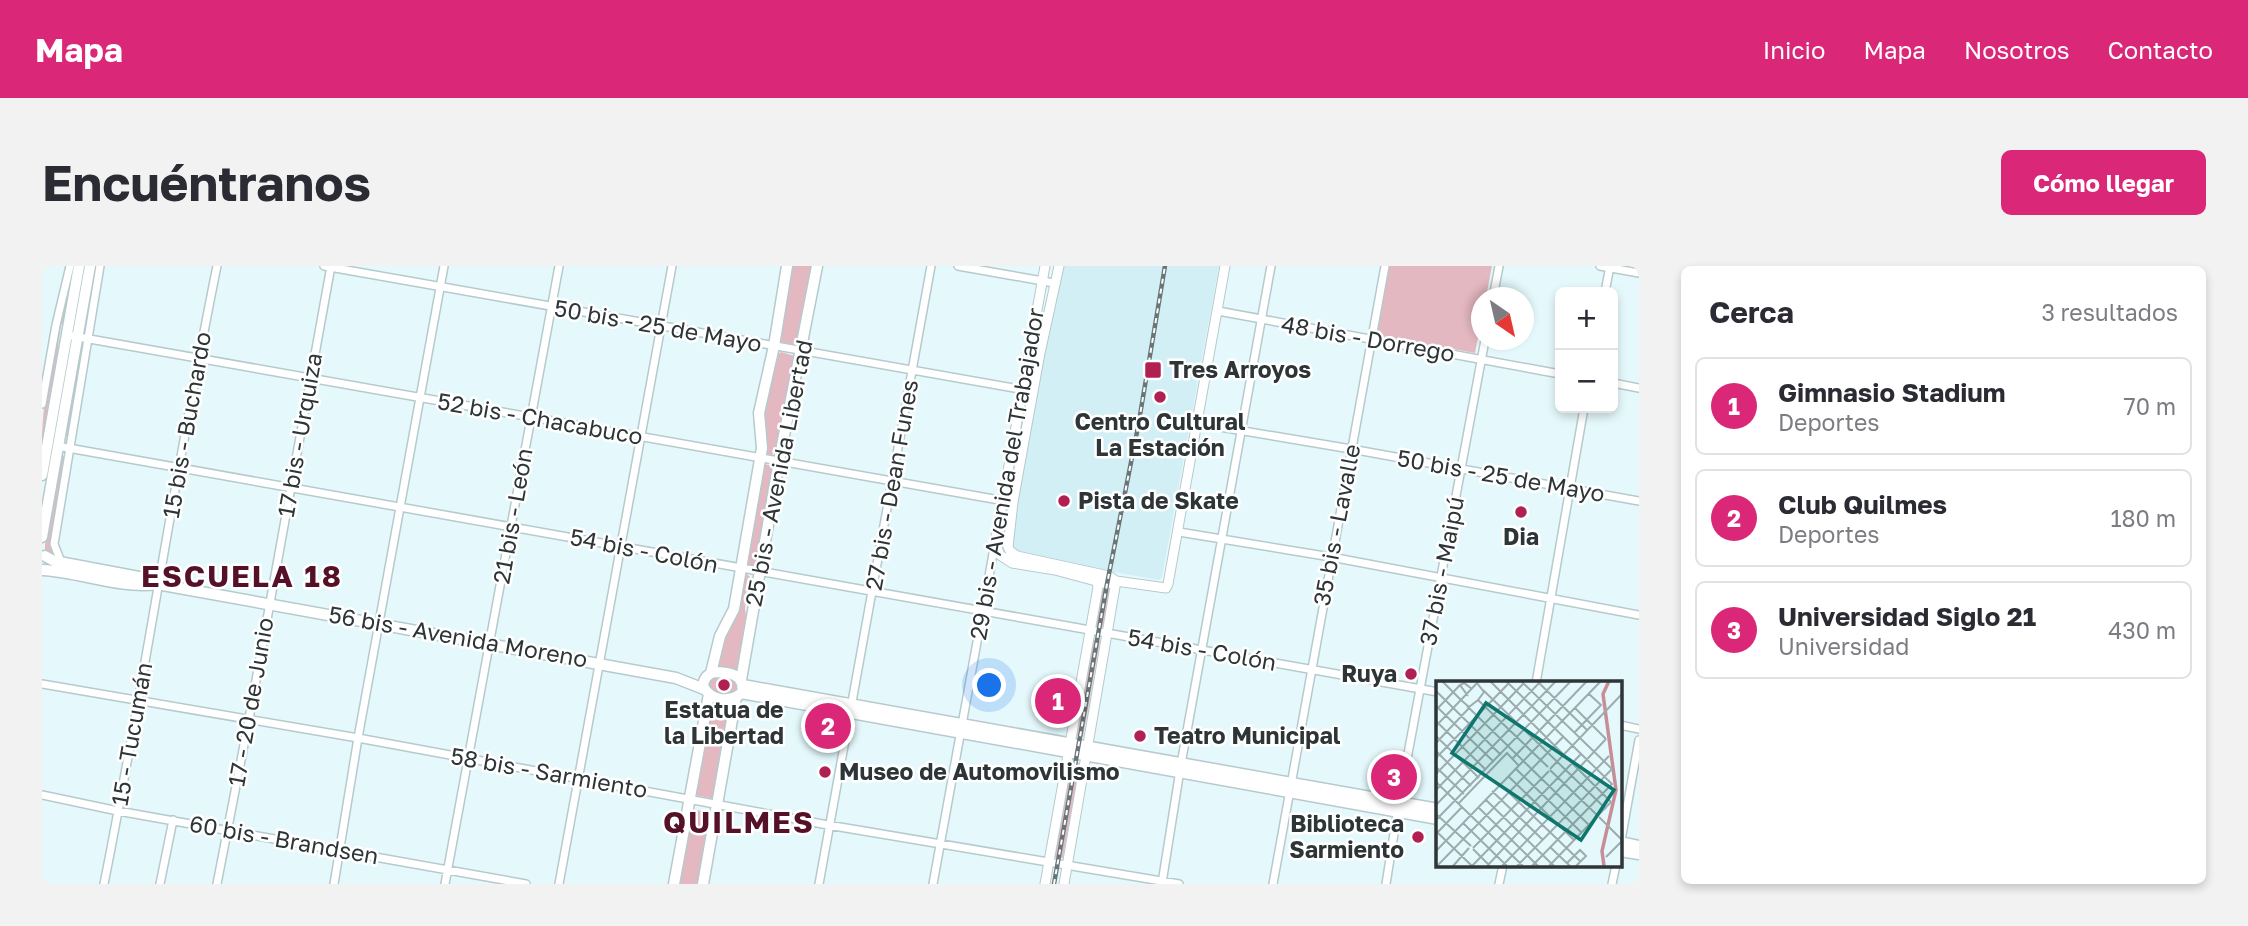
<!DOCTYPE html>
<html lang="es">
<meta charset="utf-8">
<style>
body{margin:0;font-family:"Golos Text",sans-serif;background:#f2f2f3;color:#2b2b33}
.controls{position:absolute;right:21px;top:21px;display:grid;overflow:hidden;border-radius:10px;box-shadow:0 4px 10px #0003}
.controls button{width:63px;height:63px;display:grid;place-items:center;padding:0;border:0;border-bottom:2px solid #e1e1e2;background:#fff;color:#2b2b33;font:35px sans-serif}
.compass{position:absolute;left:1429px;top:21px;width:63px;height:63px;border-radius:50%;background:#fff;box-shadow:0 4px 10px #0003;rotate:146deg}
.you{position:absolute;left:948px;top:420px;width:24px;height:24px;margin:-18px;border:5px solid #fff;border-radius:50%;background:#1a73e8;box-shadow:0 0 0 10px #1a73e833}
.badge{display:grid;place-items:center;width:46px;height:46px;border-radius:50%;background:#db2777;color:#fff;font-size:23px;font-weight:700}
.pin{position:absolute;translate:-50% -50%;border:4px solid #fff;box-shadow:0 2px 7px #0006}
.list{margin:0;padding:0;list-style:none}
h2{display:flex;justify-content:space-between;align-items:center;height:91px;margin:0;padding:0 28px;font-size:30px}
h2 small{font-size:23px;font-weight:400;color:#7c7c81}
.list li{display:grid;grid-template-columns:46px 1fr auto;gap:21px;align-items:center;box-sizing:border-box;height:98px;margin:0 14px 14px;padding:0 14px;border:2px solid #e1e1e2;border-radius:10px}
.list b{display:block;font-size:26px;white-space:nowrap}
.list p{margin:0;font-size:23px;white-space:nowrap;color:#7c7c81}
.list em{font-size:23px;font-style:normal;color:#7c7c81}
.map{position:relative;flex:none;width:1597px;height:618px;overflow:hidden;border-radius:10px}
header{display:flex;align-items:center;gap:42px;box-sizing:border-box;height:98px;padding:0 35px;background:#db2777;color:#fff}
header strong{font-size:33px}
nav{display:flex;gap:38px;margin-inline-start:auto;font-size:24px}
.intro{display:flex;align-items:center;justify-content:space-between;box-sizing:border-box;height:168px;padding:0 42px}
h1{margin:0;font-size:49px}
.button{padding:18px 32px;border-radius:10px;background:#db2777;color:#fff;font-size:24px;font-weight:700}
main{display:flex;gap:42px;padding:0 42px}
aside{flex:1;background:#fff;border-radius:10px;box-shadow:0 4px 10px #0003}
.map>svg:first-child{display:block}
.built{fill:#d2eff5}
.green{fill:#e4b8c0}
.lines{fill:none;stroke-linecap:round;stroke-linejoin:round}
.minor-casing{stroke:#b6cacd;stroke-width:10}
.tertiary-casing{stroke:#b6cacd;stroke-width:11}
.secondary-casing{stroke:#b6cacd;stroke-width:13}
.minor{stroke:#fff;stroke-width:7}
.tertiary{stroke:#fff;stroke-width:9}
.secondary{stroke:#fff;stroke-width:10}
.rail-casing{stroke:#697577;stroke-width:4.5}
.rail{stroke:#fff;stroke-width:2;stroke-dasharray:5;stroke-linecap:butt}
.poi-dot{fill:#b02052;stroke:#fff;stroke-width:2.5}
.labels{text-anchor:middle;stroke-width:5;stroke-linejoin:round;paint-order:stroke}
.street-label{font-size:23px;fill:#2e3537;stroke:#fff}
.poi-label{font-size:23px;font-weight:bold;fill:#2e3537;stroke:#fff;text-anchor:start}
.district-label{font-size:30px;font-weight:bold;letter-spacing:2px;fill:#551127;stroke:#fff}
.inset-river{fill:none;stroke:#c78e98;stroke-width:3.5}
.inset-road{fill:none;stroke:#9cabae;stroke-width:2}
.view{fill:#0f766e;fill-opacity:0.15;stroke:#0f766e;stroke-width:3.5}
.inset-edge{fill:none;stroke:#2e3537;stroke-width:3.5}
</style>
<header>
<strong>Mapa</strong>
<nav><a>Inicio</a><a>Mapa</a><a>Nosotros</a><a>Contacto</a></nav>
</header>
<div class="intro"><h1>Encuéntranos</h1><a class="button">Cómo llegar</a></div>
<main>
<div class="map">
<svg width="1597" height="618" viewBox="0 0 1597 618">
<rect width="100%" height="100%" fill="#e5f9fd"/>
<path class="built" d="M 1022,0 L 1177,0 L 1120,311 L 1117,314 L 1031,299 L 1014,293 L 976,286 L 969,278 L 972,250 L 1000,92 L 1006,73 L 1016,19 Z"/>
<path class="green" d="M 31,0 L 34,0 L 25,47 L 19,60 L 16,80 L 19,81 L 0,179 C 0,114 20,62 31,0 Z
M 751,0 L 770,0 L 756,79 L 738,76 Z
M 1346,0 L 1450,0 L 1444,31 L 1440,32 L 1439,56 L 1433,87 L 1333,69 Z
M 37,83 L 40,83 L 26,171 L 20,169 Z
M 739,86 L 753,90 L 735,186 L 727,190 C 712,169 729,114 734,90 Z
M 16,189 L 22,190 L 9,279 L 14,291 L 3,284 L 3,279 Z
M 722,198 L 732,200 L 714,300 L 704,298 Z
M 705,308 L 708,311 L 703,342 L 705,358 L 696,403 L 694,405 L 676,401 L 676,399 L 681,372 L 702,312 Z
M 1062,322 L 1069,326 L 1062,361 L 1052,359 L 1059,323 Z
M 1048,373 L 1058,375 L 1041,471 L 1031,469 Z
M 674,411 L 689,412 L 699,421 L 693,429 C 680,429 673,429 665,418 L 666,414 Z
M 669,434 L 690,438 L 673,533 L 652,529 Z
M 1028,495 L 1038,497 L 1021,592 L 1011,591 Z
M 650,543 L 670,547 L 656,618 L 635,618 Z"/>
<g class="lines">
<g class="minor-casing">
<path id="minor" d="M 282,0 L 983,124
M 916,0 L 1012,17
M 1558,0 L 1597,7
M 1563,26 L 1568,0
M 1451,32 L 1457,0
M 1176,45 L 1518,108
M 25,69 L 963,235
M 1571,117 L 1597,122
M 0,138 L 14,59 L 28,0
M 1154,157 L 1309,183 L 1597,235
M 15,180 L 1396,426
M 1137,266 L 1289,291 L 1597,349
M 19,296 L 12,278 L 58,0
M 1494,417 L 1542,142
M 0,418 L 316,472 L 786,559 L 1137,618
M 1578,459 L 1597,463
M 0,529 L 76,545 L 484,618
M 1578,580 L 1597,474
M 1120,617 L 1139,498 L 1229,0
M 62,618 C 103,413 133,205 175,0
M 118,618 L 131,554
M 175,618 L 207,453 L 289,0
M 292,618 L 316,472 L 402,0
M 403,618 L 517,0
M 517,618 L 630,0
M 777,618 L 889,0
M 891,618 L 953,277
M 1231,618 L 1343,0
M 1344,618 L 1357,536 L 1443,74
M 1457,618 L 1461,599
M 1570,618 L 1574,599"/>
</g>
<g class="tertiary-casing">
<path id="tertiary" d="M 1003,0 L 953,277 L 958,289 L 970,297 L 1013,304 L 1065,318 L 1074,315 L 1124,322 L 1126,318 L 1183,0
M 1017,0 L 998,87 L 971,236 L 966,281 L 968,285 L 975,290 L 1067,310 L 1074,315
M 1003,618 L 1056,321 L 1054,313
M 1022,618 L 1074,315"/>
</g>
<g class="secondary-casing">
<path id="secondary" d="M 0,209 L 37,0
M 0,271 L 48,0
M 3,290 L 12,295 L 102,312 L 115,318 L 634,412 L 662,423
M 1,304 C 39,306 77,323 115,318
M 672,406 C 686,406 704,408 700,427 C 687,437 669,435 661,420 C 662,412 665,409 672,406 Z
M 669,407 L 678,370 L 692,343 L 720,182 L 717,147 L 732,80 L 745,0
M 699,414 L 737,195 L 775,0
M 701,419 L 1396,543
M 699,427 L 1396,553
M 1578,576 L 1597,580
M 1578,585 L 1597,588
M 632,618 L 667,428
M 661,618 L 694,431"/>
</g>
<use href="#minor" class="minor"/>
<use href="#tertiary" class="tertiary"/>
<use href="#secondary" class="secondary"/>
<g class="rail-casing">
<path id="rail" d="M 1012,618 L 1065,318 L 1096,161 L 1123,0"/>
</g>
<use href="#rail" class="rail"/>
</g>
<g class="poi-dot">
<rect x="1102" y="95" width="18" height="18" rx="3.5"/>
<circle cx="1118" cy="131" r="7"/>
<circle cx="1022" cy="235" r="7"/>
<circle cx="1479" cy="246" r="7"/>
<circle cx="1369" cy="408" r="7"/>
<circle cx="682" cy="419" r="7"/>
<circle cx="1098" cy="470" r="7"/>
<circle cx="783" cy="506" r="7"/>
<circle cx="1376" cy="571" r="7"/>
</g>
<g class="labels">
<g class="street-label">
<text transform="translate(616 60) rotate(10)" y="8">50 bis - 25 de Mayo</text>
<text transform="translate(1326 73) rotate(10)" y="8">48 bis - Dorrego</text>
<text transform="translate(498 153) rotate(10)" y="8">52 bis - Chacabuco</text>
<text transform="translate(145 159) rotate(-80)" y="8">15 bis - Buchardo</text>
<text transform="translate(258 169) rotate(-80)" y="8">17 bis - Urquiza</text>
<text transform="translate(737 207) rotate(-79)" y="8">25 bis - Avenida Libertad</text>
<text transform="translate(965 208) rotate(-80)" y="8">29 bis - Avenida del Trabajador</text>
<text transform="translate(1459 210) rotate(10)" y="8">50 bis - 25 de Mayo</text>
<text transform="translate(850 219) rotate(-80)" y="8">27 bis - Dean Funes</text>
<text transform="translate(471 250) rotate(-80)" y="8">21 bis - León</text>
<text transform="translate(1295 259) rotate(-79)" y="8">35 bis - Lavalle</text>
<text transform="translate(602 285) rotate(11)" y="8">54 bis - Colón</text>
<text transform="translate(1400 305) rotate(-79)" y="8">37 bis - Maipú</text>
<text transform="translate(416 371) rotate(10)" y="8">56 bis - Avenida Moreno</text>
<text transform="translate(1160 384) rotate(10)" y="8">54 bis - Colón</text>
<text transform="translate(209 436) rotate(-80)" y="8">17 - 20 de Junio</text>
<text transform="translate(90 468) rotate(-80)" y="8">15 - Tucumán</text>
<text transform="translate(507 507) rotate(10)" y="8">58 bis - Sarmiento</text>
<text transform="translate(242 574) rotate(10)" y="8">60 bis - Brandsen</text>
</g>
<g class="poi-label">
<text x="1127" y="112">Tres Arroyos</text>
<text x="1118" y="164" text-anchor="middle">Centro Cultural<tspan x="1118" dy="26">La Estación</tspan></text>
<text x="1036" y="243">Pista de Skate</text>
<text x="1479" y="279" text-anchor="middle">Dia</text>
<text x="1355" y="416" text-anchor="end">Ruya</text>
<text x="682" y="452" text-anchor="middle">Estatua de<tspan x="682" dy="26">la Libertad</tspan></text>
<text x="1112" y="478">Teatro Municipal</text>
<text x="797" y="514">Museo de Automovilismo</text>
<text x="1362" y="566" text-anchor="end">Biblioteca<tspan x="1362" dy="26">Sarmiento</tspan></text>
</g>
<g class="district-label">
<text x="200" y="321">ESCUELA 18</text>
<text x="697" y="567">QUILMES</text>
</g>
</g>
<g transform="translate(1394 415)">
<rect width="186" height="186" fill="#e5f9fd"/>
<path class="inset-river" d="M 168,185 L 166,170 L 180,109 L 167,13 L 173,0"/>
<path class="inset-road" d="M 6,0 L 25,19M 54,0 L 175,121M 70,0 L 176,103 L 96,185M 101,0 L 151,49M 47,9 L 170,128M 0,10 L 65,74M 32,15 L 24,4 L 28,2 L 36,8M 25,19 L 33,26 L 42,19 L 48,11 L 41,2M 42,19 L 112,86M 0,25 L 58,81M 31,25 L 153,144M 2,27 L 24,4M 139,27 L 170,58M 0,40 L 50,89M 0,45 L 43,0M 138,52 L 165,24 L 153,13M 0,55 L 43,97M 0,62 L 34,26M 0,70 L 35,105M 0,77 L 73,2M 77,77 L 151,0M 0,86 L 28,113M 79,87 L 146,152M 114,88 L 186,13M 114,89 L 161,134M 0,93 L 88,2M 72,95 L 138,159M 0,101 L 87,185M 64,103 L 145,181M 0,109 L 105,0M 56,110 L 107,159M 49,118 L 118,185M 23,122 L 71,72 L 83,85M 0,124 L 120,0M 42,126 L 102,185M 0,133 L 35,165M 163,136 L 186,159M 0,139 L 135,0M 27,142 L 71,185M 0,150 L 36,185M 0,153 L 26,126M 114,166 L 134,185M 37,167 L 113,90M 37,168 L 54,185M 0,170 L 165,0M 170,176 L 186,160M 131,182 L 144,169 L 150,175 L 140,185M 1,185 L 127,56M 17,185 L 33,167M 36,185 L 145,73M 51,185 L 170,58M 66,185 L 173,75M 81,185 L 176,88 L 85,0M 113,185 L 175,121"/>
<path class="view" d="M 50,22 L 178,109 L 145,159 L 16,72 Z"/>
<rect width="186" height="186" class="inset-edge"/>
</g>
</svg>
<div class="controls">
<button>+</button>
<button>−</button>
</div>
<svg class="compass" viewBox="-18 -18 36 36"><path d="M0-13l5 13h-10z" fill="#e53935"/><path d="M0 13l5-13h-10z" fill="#7c7c81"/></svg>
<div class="you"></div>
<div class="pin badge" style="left:1016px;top:435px">1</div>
<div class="pin badge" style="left:786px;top:460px">2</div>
<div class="pin badge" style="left:1352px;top:511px">3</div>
</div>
<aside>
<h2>Cerca<small>3 resultados</small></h2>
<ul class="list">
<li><span class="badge">1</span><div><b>Gimnasio Stadium</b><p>Deportes</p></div><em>70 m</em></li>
<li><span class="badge">2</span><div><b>Club Quilmes</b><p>Deportes</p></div><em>180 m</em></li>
<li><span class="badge">3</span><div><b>Universidad Siglo 21</b><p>Universidad</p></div><em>430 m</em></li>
</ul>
</aside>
</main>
